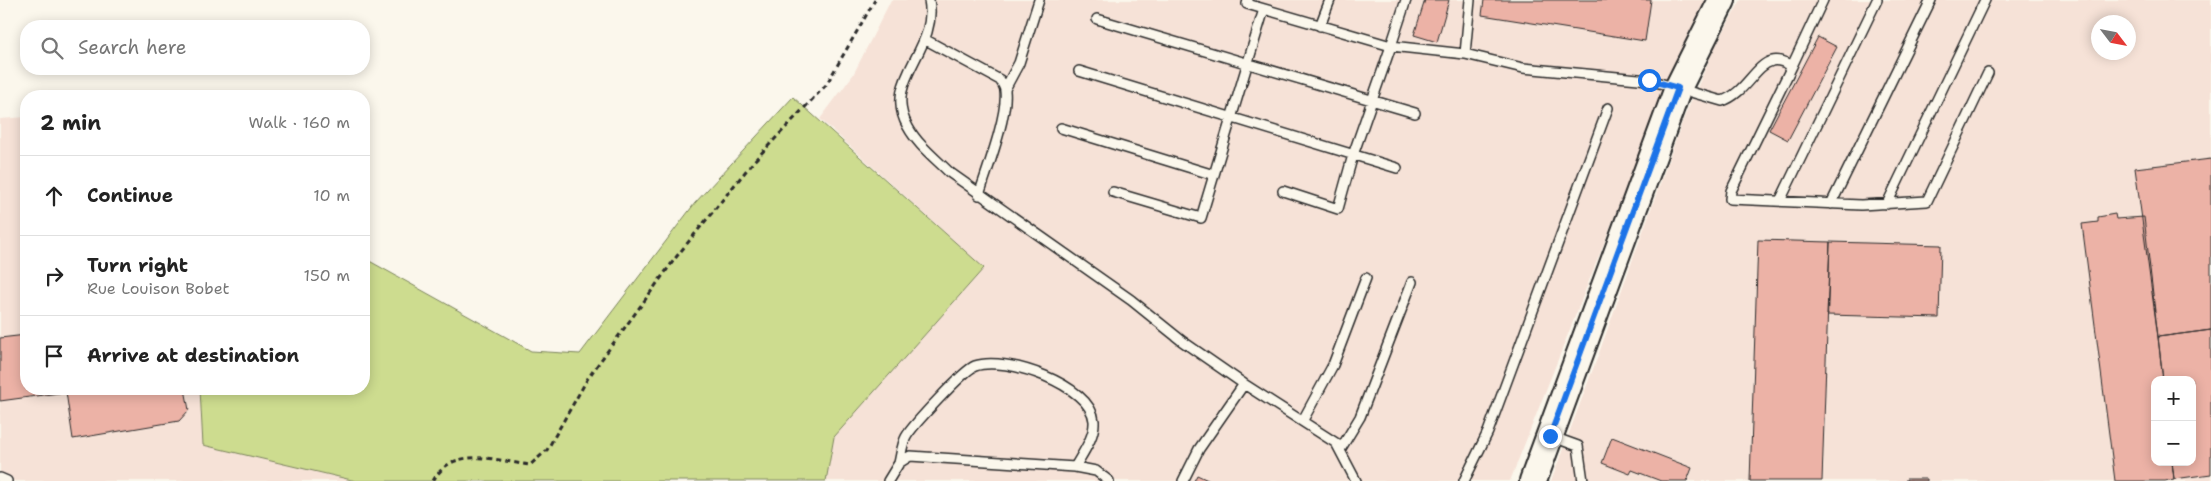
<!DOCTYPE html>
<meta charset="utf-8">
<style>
body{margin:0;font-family:"Shantell Sans",sans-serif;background:#f2f2f2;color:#222}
.controls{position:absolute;right:15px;bottom:15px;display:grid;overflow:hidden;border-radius:10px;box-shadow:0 2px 12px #0003}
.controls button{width:45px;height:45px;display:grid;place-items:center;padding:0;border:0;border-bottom:1px solid #e0e0e0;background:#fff;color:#222;font:25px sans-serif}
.compass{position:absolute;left:2091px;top:15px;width:45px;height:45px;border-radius:50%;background:#fff;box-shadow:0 2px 12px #0003;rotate:122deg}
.stop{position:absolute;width:15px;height:15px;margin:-11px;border:4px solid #1a73e8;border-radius:50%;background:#fff}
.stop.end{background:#1a73e8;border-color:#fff;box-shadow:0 1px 5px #0008}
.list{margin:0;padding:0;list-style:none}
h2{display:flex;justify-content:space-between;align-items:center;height:65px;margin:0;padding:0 20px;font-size:21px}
h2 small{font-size:16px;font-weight:400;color:#767676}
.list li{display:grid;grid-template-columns:32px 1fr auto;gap:15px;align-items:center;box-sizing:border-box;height:80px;padding:0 20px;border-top:1px solid #e0e0e0}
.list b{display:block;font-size:19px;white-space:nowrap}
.list p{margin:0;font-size:16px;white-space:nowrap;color:#767676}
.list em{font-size:16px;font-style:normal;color:#767676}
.icon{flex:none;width:28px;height:28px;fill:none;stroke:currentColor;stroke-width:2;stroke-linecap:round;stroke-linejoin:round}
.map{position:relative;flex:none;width:2211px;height:481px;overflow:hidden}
.search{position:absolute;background:#fff;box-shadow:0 2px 12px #0003;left:20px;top:20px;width:350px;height:55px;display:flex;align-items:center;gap:12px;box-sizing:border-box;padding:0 18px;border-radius:20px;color:#767676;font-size:19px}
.panel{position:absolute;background:#fff;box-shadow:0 2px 12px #0003;left:20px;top:90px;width:350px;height:305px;border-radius:20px}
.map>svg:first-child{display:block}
.built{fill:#f6e2d7;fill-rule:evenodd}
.green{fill:#cddc8f;stroke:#7c845d}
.building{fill:#ecb2a6;stroke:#2b2b2b}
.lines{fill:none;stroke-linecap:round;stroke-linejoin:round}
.lane-casing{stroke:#2b2b2b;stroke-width:12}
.secondary-casing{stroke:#2b2b2b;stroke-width:30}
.path{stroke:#2b2b2b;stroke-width:3;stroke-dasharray:5 4;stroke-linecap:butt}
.lane{stroke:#fbf7ec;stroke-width:9}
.secondary{stroke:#fbf7ec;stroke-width:26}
.route{stroke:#1a73e8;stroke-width:6}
</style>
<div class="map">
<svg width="2211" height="481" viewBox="0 0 2211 481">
<rect width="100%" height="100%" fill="#fbf7ec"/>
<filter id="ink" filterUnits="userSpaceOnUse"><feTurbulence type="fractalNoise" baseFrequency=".02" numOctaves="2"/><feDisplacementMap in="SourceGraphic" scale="10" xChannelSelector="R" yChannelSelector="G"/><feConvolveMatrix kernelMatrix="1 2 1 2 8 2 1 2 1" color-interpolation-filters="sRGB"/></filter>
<g filter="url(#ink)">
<path class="built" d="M 891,0 L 1707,0 L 1670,76 L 1510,481 L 826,481 L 834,437 L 984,268 L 820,119 L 853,75 Z
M 1741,0 L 2211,0 L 2211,481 L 1551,481 L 1599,353 L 1683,120 L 1714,49 ZM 2098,22 L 2128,22 L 2128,52 L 2098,52 ZM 2155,380 L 2192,380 L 2192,462 L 2155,462 Z
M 26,117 L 26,389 L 200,389 L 203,445 L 356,481 L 0,481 L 0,119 Z"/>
<path class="green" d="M 793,97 L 984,268 L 834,437 L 826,481 L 356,481 L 203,445 L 200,389 L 364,389 L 364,258 L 531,351 L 580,354 L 695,203 Z"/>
<path class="building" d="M 1425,0 L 1449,0 L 1437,42 L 1414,35 Z
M 1484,0 L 1651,0 L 1645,41 L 1482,15 Z
M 1818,37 L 1837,47 L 1788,140 L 1769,130 Z
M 2211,159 L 2211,330 L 2158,337 L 2135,168 Z
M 2115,214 L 2116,219 L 2144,217 L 2163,380 L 2155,380 L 2155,462 L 2172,462 L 2174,479 L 2165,481 L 2115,481 L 2082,224 L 2098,222 L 2098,217 Z
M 1758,240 L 1830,242 L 1822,481 L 1750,481 Z
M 1830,242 L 1941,245 L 1939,318 L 1827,315 Z
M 2211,330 L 2211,474 L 2174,479 L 2172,462 L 2192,462 L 2192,380 L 2163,380 L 2158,337 Z
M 26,335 L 26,389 L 185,389 L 189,410 L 179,421 L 73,439 L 66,392 L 0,401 L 0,338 Z
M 1612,437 L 1692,468 L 1687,481 L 1661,481 L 1632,470 L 1630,474 L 1602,463 Z
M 1197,475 L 1210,481 L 1194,481 Z
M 1906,479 L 1927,479 L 1927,481 L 1906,481 Z"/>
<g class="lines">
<g class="lane-casing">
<path id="lane" d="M 929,0 C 939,51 881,80 908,127 C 917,144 935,158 949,172 L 1131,300 L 1182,341 L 1244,384 L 1336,443 L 1356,481
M 1248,0 L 1247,4 L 1391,46 L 1406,0
M 1470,0 L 1465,54 L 1523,68 L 1649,80 L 1722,101 C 1745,94 1755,65 1772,61 C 1779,59 1786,63 1792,66 L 1731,191 L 1730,199 L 1861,205 L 1927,201 L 1988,73
M 1097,19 L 1415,113
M 1320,26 L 1330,0
M 926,40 L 1000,80 C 1002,83 1005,87 1005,91 C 1008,115 987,170 979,195
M 1792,66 L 1823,0
M 1079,71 L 1397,168
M 1005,89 L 1019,63 L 1039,0
M 1061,128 L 1214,175
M 1283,191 L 1338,209 L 1353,155 L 1391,46 L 1465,54
M 1113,192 L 1201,218 L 1264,9
M 1780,201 L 1877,0
M 1831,204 L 1931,0
M 1887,204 L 1985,0
M 1303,420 L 1333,365 L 1366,278
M 1553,437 L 1578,446 L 1583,481
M 1340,450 L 1360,417 L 1412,282
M 899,463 C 901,455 902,444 906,437 C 912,426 964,370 975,366 C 1005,355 1091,385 1094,421 C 1095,437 1082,454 1075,467
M 0,478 L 7,481
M 888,481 L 899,463 L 910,456 L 1075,467 L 1096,471 L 1109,481
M 1183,481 L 1199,449 L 1244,384
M 1464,481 L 1488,432 L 1608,108"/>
</g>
<g class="secondary-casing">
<path id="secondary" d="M 1533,481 L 1678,88 L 1722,0"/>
</g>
<path class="path" d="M 433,481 C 454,444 496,461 530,465 L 547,450 L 588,378 L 677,256 L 754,161 L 826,85 L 875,0"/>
<use href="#lane" class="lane"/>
<use href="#secondary" class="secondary"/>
</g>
</g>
<g class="lines" filter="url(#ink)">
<path class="route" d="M 1550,436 L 1678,88 L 1649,80"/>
</g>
</svg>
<div class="controls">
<button>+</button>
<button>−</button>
</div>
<svg class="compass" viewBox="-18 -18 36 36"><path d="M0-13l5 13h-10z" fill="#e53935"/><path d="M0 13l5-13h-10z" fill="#767676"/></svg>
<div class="stop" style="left:1649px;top:80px"></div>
<div class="stop end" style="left:1550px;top:436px"></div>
<div class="search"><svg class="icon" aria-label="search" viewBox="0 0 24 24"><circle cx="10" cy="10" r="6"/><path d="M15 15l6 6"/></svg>Search here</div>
<section class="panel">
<h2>2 min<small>Walk · 160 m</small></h2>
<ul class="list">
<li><svg class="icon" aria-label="ahead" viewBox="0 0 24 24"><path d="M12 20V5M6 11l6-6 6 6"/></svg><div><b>Continue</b></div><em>10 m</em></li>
<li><svg class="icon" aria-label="right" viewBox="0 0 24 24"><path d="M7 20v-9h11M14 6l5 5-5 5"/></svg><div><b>Turn right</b><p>Rue Louison Bobet</p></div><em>150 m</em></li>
<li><svg class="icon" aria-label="arrive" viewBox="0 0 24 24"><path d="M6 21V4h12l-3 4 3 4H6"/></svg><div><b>Arrive at destination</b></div></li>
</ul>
</section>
</div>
